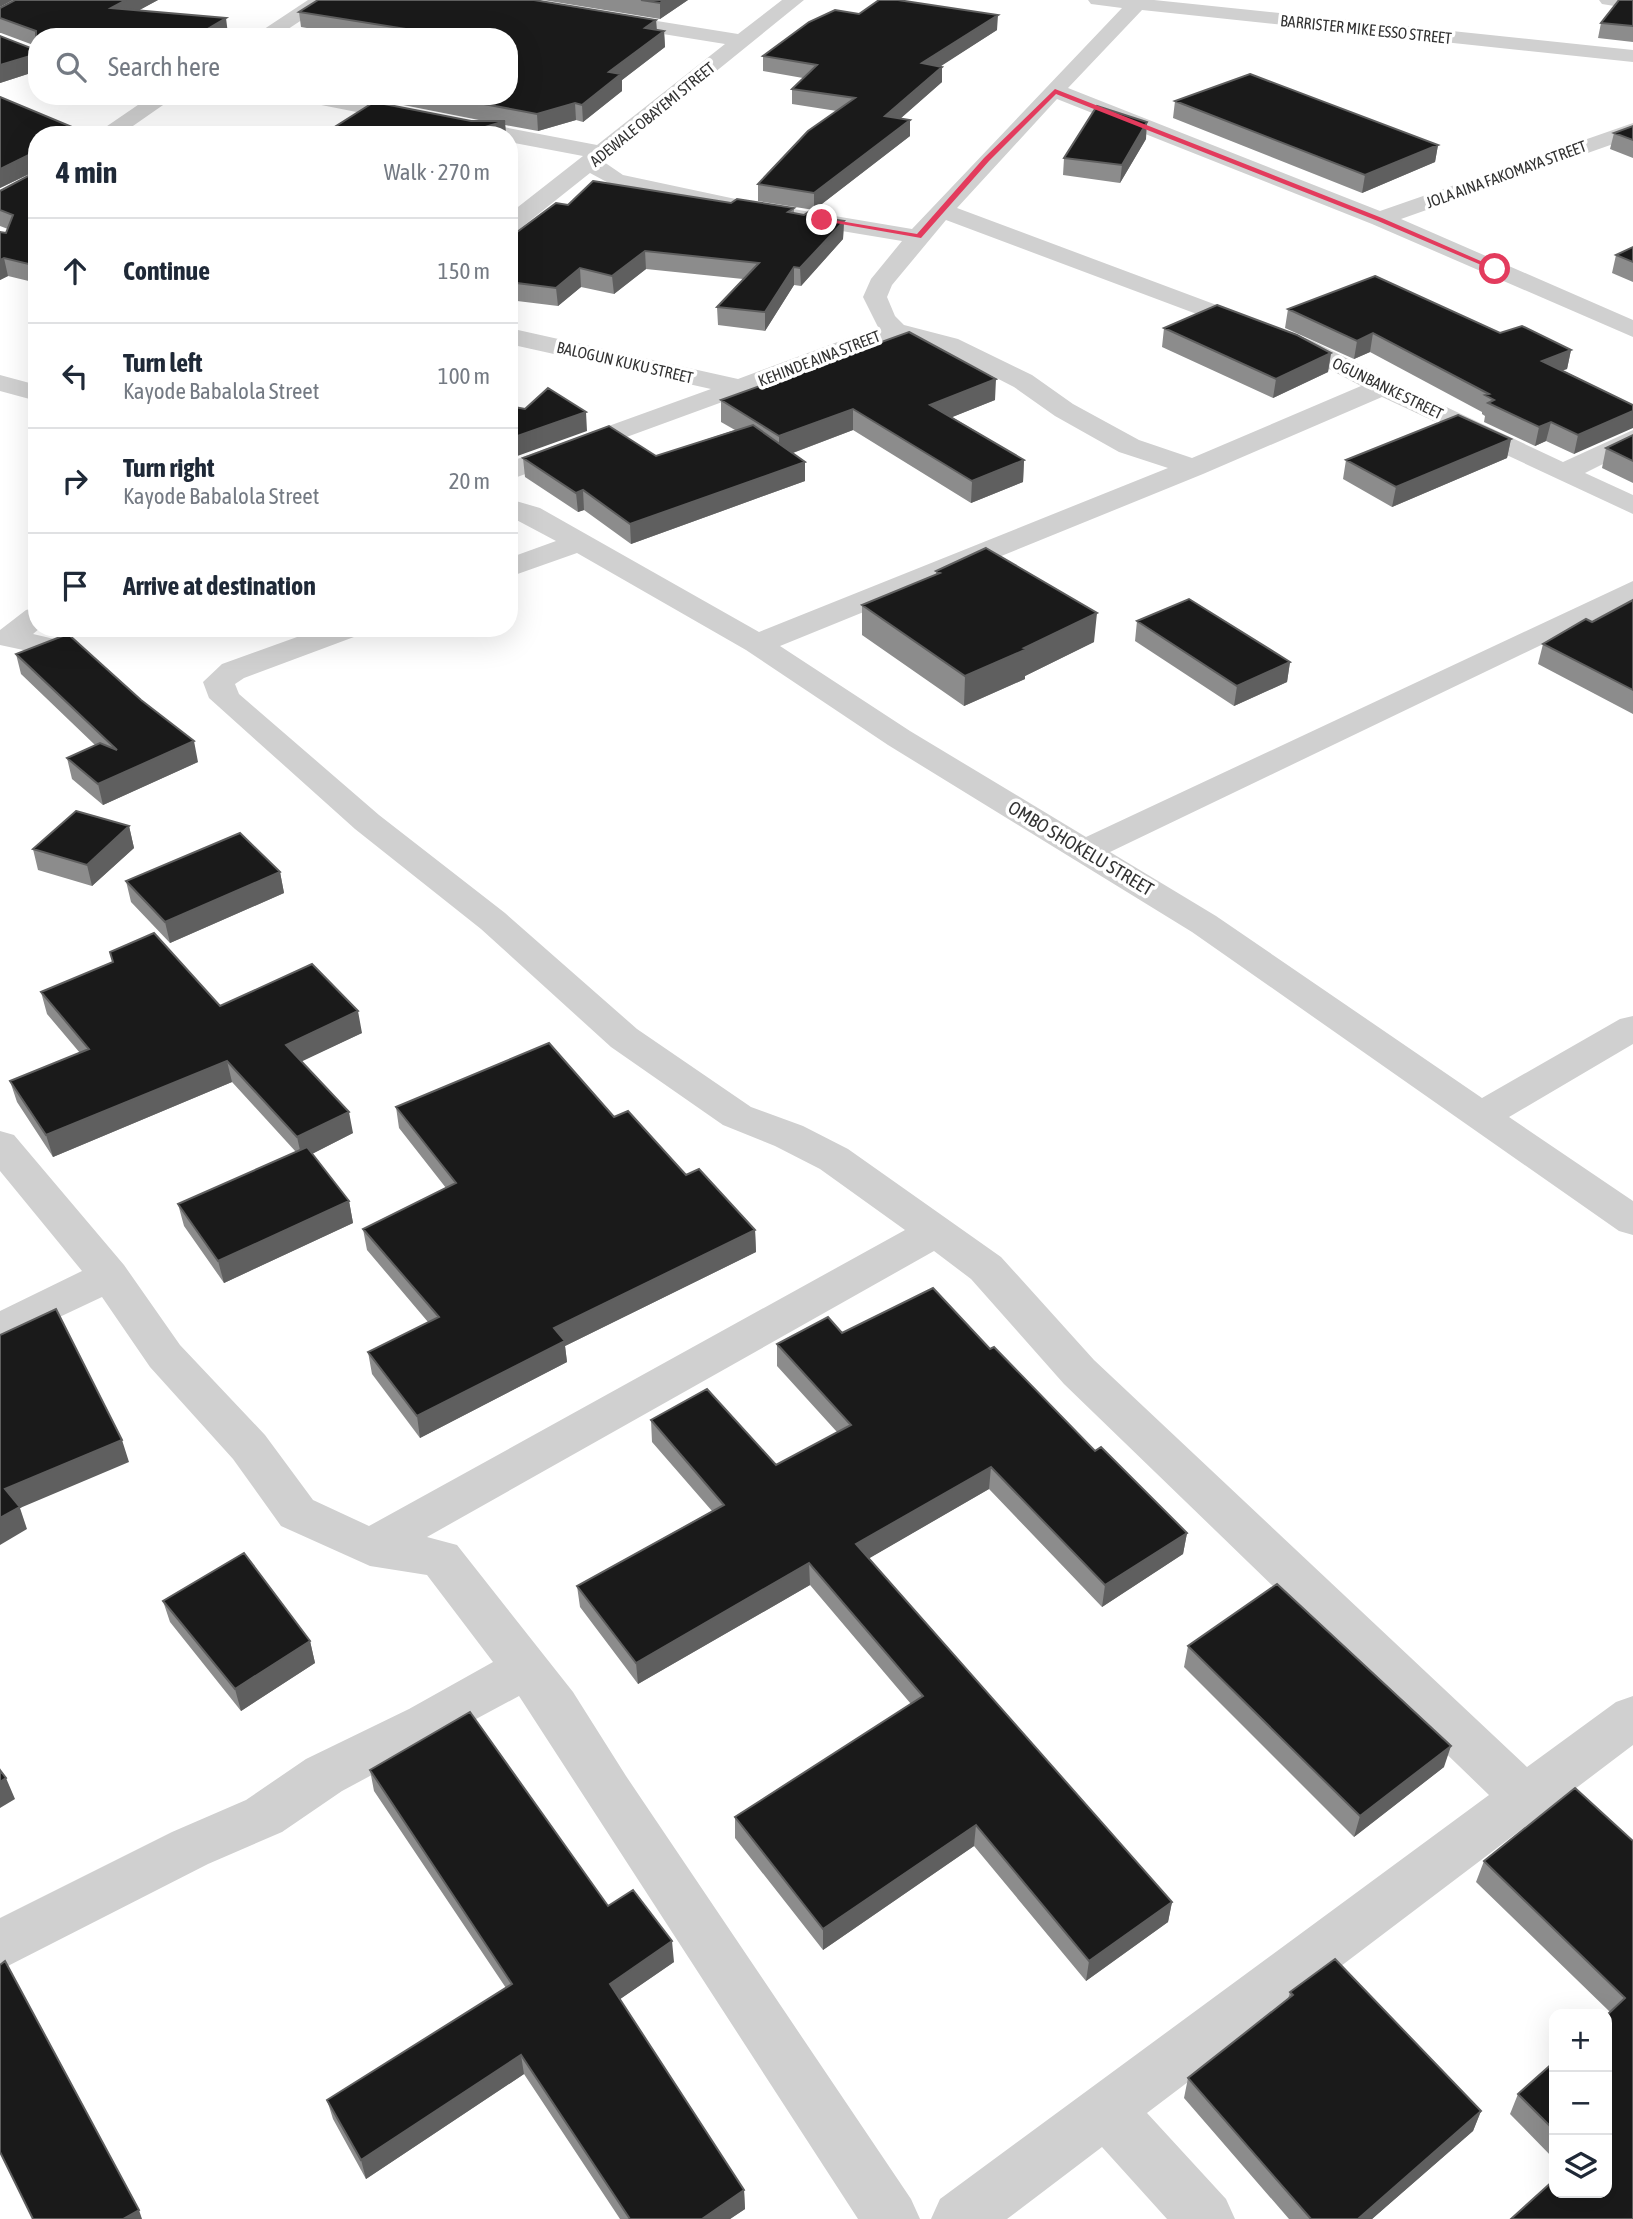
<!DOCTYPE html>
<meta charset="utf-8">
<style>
body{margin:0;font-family:"Asap Condensed",sans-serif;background:#f2f2f3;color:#1f2937}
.controls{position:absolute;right:21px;bottom:21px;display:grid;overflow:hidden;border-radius:14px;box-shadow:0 7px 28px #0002}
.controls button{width:63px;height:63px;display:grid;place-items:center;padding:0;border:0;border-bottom:2px solid #e0e1e3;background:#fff;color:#1f2937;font:35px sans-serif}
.stop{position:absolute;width:21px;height:21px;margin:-16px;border:5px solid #e33b5d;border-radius:50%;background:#fff}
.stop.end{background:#e33b5d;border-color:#fff;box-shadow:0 2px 7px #0008}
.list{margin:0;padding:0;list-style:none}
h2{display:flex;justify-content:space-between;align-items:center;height:91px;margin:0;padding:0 28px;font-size:30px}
h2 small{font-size:23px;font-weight:400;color:#747a83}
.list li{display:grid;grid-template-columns:46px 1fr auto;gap:21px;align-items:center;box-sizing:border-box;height:105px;padding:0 28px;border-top:2px solid #e0e1e3}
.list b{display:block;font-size:26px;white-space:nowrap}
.list p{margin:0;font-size:23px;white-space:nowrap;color:#747a83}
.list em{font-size:23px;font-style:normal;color:#747a83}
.icon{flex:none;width:38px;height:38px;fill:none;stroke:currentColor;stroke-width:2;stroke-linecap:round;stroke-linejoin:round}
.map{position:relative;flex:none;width:1633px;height:2219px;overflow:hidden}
.search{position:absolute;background:#fff;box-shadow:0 7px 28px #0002;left:28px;top:28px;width:490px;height:77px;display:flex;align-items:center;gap:18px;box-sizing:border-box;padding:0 24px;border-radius:28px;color:#747a83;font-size:26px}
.panel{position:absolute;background:#fff;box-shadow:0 7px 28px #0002;left:28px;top:126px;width:490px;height:511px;border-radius:28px}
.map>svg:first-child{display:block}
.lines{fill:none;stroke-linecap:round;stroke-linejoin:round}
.minor{fill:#d0d0d0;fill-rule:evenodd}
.wall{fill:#8c8c8c}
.shaded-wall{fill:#5f5f5f}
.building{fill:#1a1a1a;stroke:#5f5f5f;stroke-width:2}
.route{fill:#e33b5d}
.labels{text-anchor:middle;stroke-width:7;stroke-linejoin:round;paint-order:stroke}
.far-street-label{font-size:16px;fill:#333;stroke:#fff}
.street-label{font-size:19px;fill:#333;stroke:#fff}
</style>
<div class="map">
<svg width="1633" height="2219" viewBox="0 0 1633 2219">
<rect width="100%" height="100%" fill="#fff"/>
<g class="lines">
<path class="minor" d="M 308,0 L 332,0 L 276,37 L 252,37 Z
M 782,0 L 804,0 L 604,162 L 623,175 L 745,201 L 912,229 L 1122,8 L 1091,4 L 1088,0 L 1154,0 L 1633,50 L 1633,62 L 1142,10 L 1068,88 L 1380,211 L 1633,123 L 1633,137 L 1401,219 L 1633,320 L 1633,337 L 1372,224 L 1057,99 L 957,208 L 1313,341 L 1391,381 L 1563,462 L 1633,430 L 1633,449 L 1585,473 L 1633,495 L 1633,514 L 1382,397 L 1203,474 L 780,646 L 910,731 L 1086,837 L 1633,581 L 1633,601 L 1110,852 L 1216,916 L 1482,1098 L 1620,1019 L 1633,1016 L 1633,1044 L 1509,1117 L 1633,1201 L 1633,1235 L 1619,1231 L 1192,932 L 888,745 L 746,650 L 577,553 L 509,577 L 509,558 L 556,541 L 509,516 L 509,499 L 540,508 L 759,632 L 1168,468 L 1119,452 L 1055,416 L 1014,387 L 940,349 L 897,338 L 509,480 L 509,462 L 711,389 L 509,344 L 509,328 L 738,379 L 878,327 L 863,297 L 871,279 L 902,241 L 745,215 L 616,187 L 590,173 L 517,231 L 509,233 L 509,214 L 583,156 L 509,142 L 509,135 L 473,135 L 306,102 L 296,96 L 341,96 L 597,145 L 725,44 L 607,25 L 600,23 L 597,19 L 600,15 L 607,13 L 738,34 ZM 946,220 L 1295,351 L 1361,386 L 1192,458 L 1139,440 L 1073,404 L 1032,375 L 958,339 L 904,325 L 895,316 L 887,297 L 892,285 Z
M 1599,0 L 1633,0 L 1633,9 L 1602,4 Z
M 151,96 L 176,96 L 120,135 L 94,135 Z
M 0,375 L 37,385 L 37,401 L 0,391 Z
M 37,607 L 37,628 L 40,628 L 33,634 L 67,642 L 71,648 L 67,654 L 56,657 L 0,645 L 0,630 L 26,610 Z
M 322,628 L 366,628 L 362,634 L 244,678 L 235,684 L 239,694 L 379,815 L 505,913 L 637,1029 L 751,1107 L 803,1126 L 848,1149 L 1001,1257 L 1094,1360 L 1527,1767 L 1616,1702 L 1633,1696 L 1633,1745 L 1147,2113 L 1226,2199 L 1235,2219 L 1167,2219 L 1102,2147 L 1007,2219 L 931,2219 L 940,2199 L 1489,1795 L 1064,1384 L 971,1279 L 934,1251 L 427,1537 L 457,1545 L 573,1692 L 626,1776 L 911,2199 L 920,2219 L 858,2219 L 519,1696 L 342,1791 L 282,1832 L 208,1864 L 0,1970 L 0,1918 L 172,1832 L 246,1800 L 306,1759 L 409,1709 L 493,1662 L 427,1575 L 370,1566 L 281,1526 L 233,1459 L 150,1367 L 102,1297 L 0,1345 L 0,1311 L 82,1271 L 0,1171 L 0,1131 L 14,1135 L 124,1265 L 180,1345 L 265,1435 L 313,1500 L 369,1526 L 905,1230 L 820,1169 L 775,1146 L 723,1125 L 611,1047 L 481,929 L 355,829 L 209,698 L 203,682 L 222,664 Z"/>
</g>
<path class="wall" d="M 15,0 L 158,0 L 139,10 L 228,34 L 224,37 L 37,37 L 37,71 L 0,83 L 0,36 L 33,49 L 36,46 L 1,33 L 0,33 L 0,8 Z
M 543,0 L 688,0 L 660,19 Z
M 1633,0 L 1633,42 L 1598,38 L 1601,23 Z
M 299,12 L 656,20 L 657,30 L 664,31 L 665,47 L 622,80 L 622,91 L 583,122 L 576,120 L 538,131 L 505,125 L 506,135 L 322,135 L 471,121 L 484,121 L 398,104 L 397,96 L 509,96 L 509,37 L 359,37 L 301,27 Z
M 859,14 L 997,30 L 940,66 L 942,67 L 942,82 L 900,119 L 910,136 L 814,210 L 758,201 L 758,184 L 837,111 L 792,104 L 792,89 L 803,78 L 763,71 L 763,56 Z
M 0,97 L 37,135 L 37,283 L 8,276 L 0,280 L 0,232 L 6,233 L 8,229 L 0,226 L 0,191 L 34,173 L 34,172 L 0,188 Z
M 1175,101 L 1438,145 L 1435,162 L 1362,193 L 1173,118 Z
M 1633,126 L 1633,158 L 1610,149 L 1614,133 Z
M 1146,139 L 1120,183 L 1063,175 L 1064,158 Z
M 731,203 L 794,208 L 794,213 L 844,221 L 843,239 L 801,286 L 794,285 L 765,331 L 718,325 L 717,307 L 743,279 L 646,269 L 614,294 L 581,287 L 558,306 L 509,300 L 509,238 L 568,205 Z
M 1633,247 L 1633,282 L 1612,273 L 1616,255 Z
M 1288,309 L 1500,333 L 1571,350 L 1567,369 L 1562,370 L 1633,405 L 1574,454 L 1546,441 L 1535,446 L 1484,422 L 1485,416 L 1482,414 L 1482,412 L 1370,352 L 1354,359 L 1285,328 Z
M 1164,328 L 1331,353 L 1328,372 L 1273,398 L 1162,347 Z
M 721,400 L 995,400 L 952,417 L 1024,460 L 1023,482 L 971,503 L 853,430 L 793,453 L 805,481 L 631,544 L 584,510 L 578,512 L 525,477 L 523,458 L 656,456 L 735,430 L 721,422 Z
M 1633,435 L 1633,483 L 1602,468 L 1606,448 Z
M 1511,439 L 1507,458 L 1392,507 L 1343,479 L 1346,460 Z
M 936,571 L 1094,642 L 1025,676 L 1025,679 L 964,706 L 862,635 L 862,605 L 936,575 Z
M 1633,600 L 1633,714 L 1538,664 L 1543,644 L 1592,622 Z
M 1137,621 L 1290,662 L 1287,682 L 1234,706 L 1135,641 Z
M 16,654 L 198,762 L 103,805 L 72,779 L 67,758 L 95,745 L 21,674 Z
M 129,826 L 134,848 L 92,886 L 38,870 L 33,849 Z
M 280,872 L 284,893 L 170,943 L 131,902 L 126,881 Z
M 41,992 L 220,1006 L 362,1033 L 301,1061 L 353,1133 L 312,1154 L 349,1201 L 353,1223 L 224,1283 L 184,1226 L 178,1204 L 296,1152 L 232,1082 L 53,1157 L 17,1102 L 10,1081 L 80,1053 L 47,1014 Z
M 396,1107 L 614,1117 L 755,1230 L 756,1252 L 565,1346 L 567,1362 L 420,1438 L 372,1374 L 368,1352 L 428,1322 L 367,1250 L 363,1229 L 446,1188 L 399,1128 Z
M 842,1333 L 990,1349 L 1095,1451 L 1187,1533 L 1183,1554 L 1102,1607 L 989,1489 L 869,1558 L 1172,1902 L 1168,1922 L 1086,1981 L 974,1846 L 823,1950 L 735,1838 L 735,1817 L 911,1704 L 810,1585 L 638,1684 L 580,1607 L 577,1586 L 712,1511 L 652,1442 L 651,1420 L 776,1465 L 837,1432 L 777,1366 L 777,1344 Z
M 163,1601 L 310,1641 L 315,1663 L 241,1711 L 170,1622 Z
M 1188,1646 L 1444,1767 L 1354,1837 L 1184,1667 Z
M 370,1770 L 608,1906 L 674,1962 L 620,1999 L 744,2190 L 745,2209 L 730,2219 L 620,2219 L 524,2074 L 366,2179 L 333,2119 L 327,2100 L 506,1988 L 374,1791 Z
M 1633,1841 L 1633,2219 L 1607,2193 L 1610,2012 L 1476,1882 L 1484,1861 Z
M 1290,1992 L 1481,2111 L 1473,2131 L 1372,2219 L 1289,2219 L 1184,2098 L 1188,2078 L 1288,1999 Z
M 1554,2062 L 1554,2159 L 1510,2114 L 1518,2094 Z"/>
<path class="shaded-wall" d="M 0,0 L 13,0 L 0,7 Z
M 126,0 L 158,0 L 114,24 L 111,8 Z
M 664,0 L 688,0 L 660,19 L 660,3 Z
M 998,15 L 997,30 L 921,79 L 922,63 Z
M 226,18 L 228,34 L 224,37 L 194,37 Z
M 656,20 L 657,36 L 645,28 Z
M 664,31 L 665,47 L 622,80 L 622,91 L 583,122 L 582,105 L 609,72 Z
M 37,54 L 37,71 L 0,83 L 0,65 Z
M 942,67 L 942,82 L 885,132 L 885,116 Z
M 575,103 L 576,120 L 538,131 L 537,114 Z
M 910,120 L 910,136 L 814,210 L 814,193 Z
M 505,121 L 506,135 L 459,135 Z
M 1147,122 L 1146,139 L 1120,183 L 1122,165 Z
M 1438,145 L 1435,162 L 1362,193 L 1365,175 Z
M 35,152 L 37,170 L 0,188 L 0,169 Z
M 844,221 L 843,239 L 801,286 L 800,268 Z
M 645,251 L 646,269 L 614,294 L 612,276 Z
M 4,258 L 8,276 L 0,280 L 0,260 Z
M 794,267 L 794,285 L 765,331 L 765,312 Z
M 580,268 L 581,287 L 558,306 L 556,288 Z
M 1373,333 L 1370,352 L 1354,359 L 1357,341 Z
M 1571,350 L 1567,369 L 1538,379 L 1542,361 Z
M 1331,353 L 1328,372 L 1273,398 L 1276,379 Z
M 996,379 L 995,400 L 930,426 L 930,405 Z
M 853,409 L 853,430 L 779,458 L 779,436 Z
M 1633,411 L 1633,428 L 1574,454 L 1578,435 Z
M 586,412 L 587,431 L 509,459 L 509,439 Z
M 1551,422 L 1546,441 L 1535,446 L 1539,427 Z
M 1511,439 L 1507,458 L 1392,507 L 1396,487 Z
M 1024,460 L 1023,482 L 971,503 L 972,481 Z
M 805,462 L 805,481 L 631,544 L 630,524 Z
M 583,490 L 584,510 L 578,512 L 576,493 Z
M 1097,613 L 1094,642 L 1025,676 L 1025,679 L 964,706 L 965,676 Z
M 1290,662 L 1287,682 L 1234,706 L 1237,686 Z
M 194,741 L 198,762 L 103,805 L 98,784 Z
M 129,826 L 134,848 L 92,886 L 87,865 Z
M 280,872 L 284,893 L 170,943 L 165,922 Z
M 358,1011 L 362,1033 L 290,1067 L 286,1045 Z
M 227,1061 L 232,1082 L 53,1157 L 46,1135 Z
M 349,1112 L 353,1133 L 302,1159 L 297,1137 Z
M 349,1201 L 353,1223 L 224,1283 L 218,1261 Z
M 755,1230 L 756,1252 L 565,1346 L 567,1362 L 420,1438 L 417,1416 L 554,1328 Z
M 122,1440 L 129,1462 L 20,1508 L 27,1529 L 0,1545 L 0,1518 L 5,1489 Z
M 991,1467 L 989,1489 L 856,1566 L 856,1544 Z
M 1187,1533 L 1183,1554 L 1102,1607 L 1105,1585 Z
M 809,1563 L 810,1585 L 638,1684 L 636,1663 Z
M 310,1641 L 315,1663 L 241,1711 L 235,1689 Z
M 1451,1746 L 1444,1767 L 1354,1837 L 1360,1816 Z
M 6,1778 L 15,1799 L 0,1808 L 0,1782 Z
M 976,1825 L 974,1846 L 823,1950 L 823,1929 Z
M 1172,1902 L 1168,1922 L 1086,1981 L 1089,1961 Z
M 672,1941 L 674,1962 L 613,2004 L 610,1984 Z
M 521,2055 L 524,2074 L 366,2179 L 361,2160 Z
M 1481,2111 L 1473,2131 L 1372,2219 L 1358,2219 Z
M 744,2190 L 745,2209 L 730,2219 L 702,2219 Z
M 139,2210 L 142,2219 L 123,2219 Z"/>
<path class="building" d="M 15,0 L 126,0 L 111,8 L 226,18 L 194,37 L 37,37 L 37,54 L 0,65 L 0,36 L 33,49 L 36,47 L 36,31 L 0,18 L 0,8 Z
M 318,0 L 534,0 L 656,20 L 645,28 L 664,31 L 609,72 L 621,74 L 582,105 L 575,103 L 537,114 L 442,96 L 509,96 L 509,37 L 391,37 L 406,29 L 299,12 Z
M 641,0 L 664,0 L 660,3 Z
M 879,0 L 898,0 L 998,15 L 922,63 L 942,67 L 885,116 L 910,120 L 814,193 L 758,184 L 808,131 L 855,98 L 792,89 L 817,65 L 763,56 L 809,22 L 835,10 L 859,14 Z
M 1619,0 L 1633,0 L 1633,26 L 1601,23 Z
M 1250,74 L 1438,145 L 1365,175 L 1175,101 Z
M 0,97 L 91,135 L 37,135 L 37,266 L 4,258 L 0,260 L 0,232 L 6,233 L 13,215 L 0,210 L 0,191 L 34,173 L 35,152 L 0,169 Z
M 374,102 L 471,121 L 505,121 L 459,135 L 322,135 Z
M 1097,106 L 1147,122 L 1122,165 L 1064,158 Z
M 1633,126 L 1633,140 L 1614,133 Z
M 593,181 L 731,203 L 737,199 L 794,208 L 788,212 L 804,215 L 810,211 L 817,217 L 844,221 L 800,268 L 794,267 L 765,312 L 717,307 L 759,263 L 645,251 L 612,276 L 580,268 L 556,288 L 509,282 L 509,238 L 556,203 L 568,205 Z
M 1633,247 L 1633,262 L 1616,255 Z
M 1375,276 L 1500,333 L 1522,326 L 1571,350 L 1542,361 L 1633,405 L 1633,411 L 1578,435 L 1551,422 L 1539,427 L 1488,403 L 1494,400 L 1485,395 L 1489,394 L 1373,333 L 1357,341 L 1288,309 Z
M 1217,305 L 1297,335 L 1331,353 L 1276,379 L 1164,328 Z
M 909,332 L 996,379 L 930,405 L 1024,460 L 972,481 L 853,409 L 779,436 L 721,400 Z
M 548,388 L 586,412 L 509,439 L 509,406 L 525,409 Z
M 1458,415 L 1511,439 L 1396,487 L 1346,460 Z
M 753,425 L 805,462 L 630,524 L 583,490 L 576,493 L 523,458 L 609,426 L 656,456 Z
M 1633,435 L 1633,461 L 1606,448 Z
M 986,548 L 1097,613 L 1024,648 L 1027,649 L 965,676 L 862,605 L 940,573 L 936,571 Z
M 1189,599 L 1290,662 L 1237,686 L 1137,621 Z
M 1633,600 L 1633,690 L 1543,644 L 1586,619 L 1592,622 Z
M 68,634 L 141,700 L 194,741 L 98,784 L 67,758 L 100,743 L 117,750 L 16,654 Z
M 76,811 L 129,826 L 87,865 L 33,849 Z
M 240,833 L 280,872 L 165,922 L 126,881 Z
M 154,933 L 220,1006 L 312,964 L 358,1011 L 286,1045 L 349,1112 L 297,1137 L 227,1061 L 46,1135 L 10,1081 L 89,1049 L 41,992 L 113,962 L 110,952 Z
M 549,1043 L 614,1117 L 628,1111 L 686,1175 L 699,1169 L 755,1230 L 554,1328 L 565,1341 L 417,1416 L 368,1352 L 439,1317 L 363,1229 L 456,1183 L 396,1107 Z
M 307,1147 L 349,1201 L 218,1261 L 178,1204 Z
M 933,1288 L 990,1349 L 994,1347 L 1095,1451 L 1101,1447 L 1187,1533 L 1105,1585 L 991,1467 L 856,1544 L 1172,1902 L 1089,1961 L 976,1825 L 823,1929 L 735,1817 L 923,1696 L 809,1563 L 636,1663 L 577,1586 L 724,1505 L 651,1420 L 707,1389 L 776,1465 L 851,1425 L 777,1344 L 828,1317 L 842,1333 Z
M 56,1309 L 122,1440 L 5,1489 L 20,1507 L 0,1518 L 0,1335 Z
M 244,1553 L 310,1641 L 235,1689 L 163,1601 Z
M 1277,1584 L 1451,1746 L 1360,1816 L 1188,1646 Z
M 470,1712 L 608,1906 L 633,1890 L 672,1941 L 610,1984 L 744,2190 L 702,2219 L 630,2219 L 521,2055 L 361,2160 L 327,2100 L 512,1984 L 370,1770 Z
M 0,1770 L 6,1778 L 0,1782 Z
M 1575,1788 L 1633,1841 L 1633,2219 L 1511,2219 L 1554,2180 L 1554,2193 L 1607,2193 L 1607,2015 L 1625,1998 L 1484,1861 Z
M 1335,1959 L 1481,2111 L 1358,2219 L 1311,2219 L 1188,2078 L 1293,1995 L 1290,1992 Z
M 5,1961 L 139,2210 L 123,2219 L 33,2219 L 0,2152 L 0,1965 Z
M 1554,2062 L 1554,2130 L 1518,2094 Z"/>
<path class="route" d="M 1055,89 L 1382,218 L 1499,269 L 1493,270 L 1378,221 L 1056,94 L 989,161 L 921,238 L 818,220 L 822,218 L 917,234 L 984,158 Z"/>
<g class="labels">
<g class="far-street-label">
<text transform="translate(1366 29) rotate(6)" y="6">BARRISTER MIKE ESSO STREET</text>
<text transform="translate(652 114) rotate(-39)" y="6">ADEWALE OBAYEMI STREET</text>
<text transform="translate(1506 174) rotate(-20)" y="6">JOLA AINA FAKOMAYA STREET</text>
<text transform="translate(819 358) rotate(-21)" y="6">KEHINDE AINA STREET</text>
<text transform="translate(625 362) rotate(13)" y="6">BALOGUN KUKU STREET</text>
<text transform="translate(1388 388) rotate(26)" y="6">OGUNBANKE STREET</text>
</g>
<g class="street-label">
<text transform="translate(1081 848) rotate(31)" y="7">OMBO SHOKELU STREET</text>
</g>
</g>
</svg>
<div class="controls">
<button>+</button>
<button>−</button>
<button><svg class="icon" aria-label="layers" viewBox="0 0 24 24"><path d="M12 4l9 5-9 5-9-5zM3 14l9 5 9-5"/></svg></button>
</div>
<div class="stop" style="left:1495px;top:269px"></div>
<div class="stop end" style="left:822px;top:220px"></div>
<div class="search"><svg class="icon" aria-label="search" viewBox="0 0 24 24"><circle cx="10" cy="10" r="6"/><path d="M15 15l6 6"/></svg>Search here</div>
<section class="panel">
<h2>4 min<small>Walk · 270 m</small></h2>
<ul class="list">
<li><svg class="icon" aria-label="ahead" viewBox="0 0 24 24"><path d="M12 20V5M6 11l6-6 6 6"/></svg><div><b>Continue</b></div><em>150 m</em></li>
<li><svg class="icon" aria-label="left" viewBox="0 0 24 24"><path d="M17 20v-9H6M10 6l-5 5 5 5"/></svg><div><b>Turn left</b><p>Kayode Babalola Street</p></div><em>100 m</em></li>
<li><svg class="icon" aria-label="right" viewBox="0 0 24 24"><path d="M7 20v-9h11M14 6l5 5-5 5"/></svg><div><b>Turn right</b><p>Kayode Babalola Street</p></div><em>20 m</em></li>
<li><svg class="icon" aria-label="arrive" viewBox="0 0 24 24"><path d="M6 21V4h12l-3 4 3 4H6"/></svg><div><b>Arrive at destination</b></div></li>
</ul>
</section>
</div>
